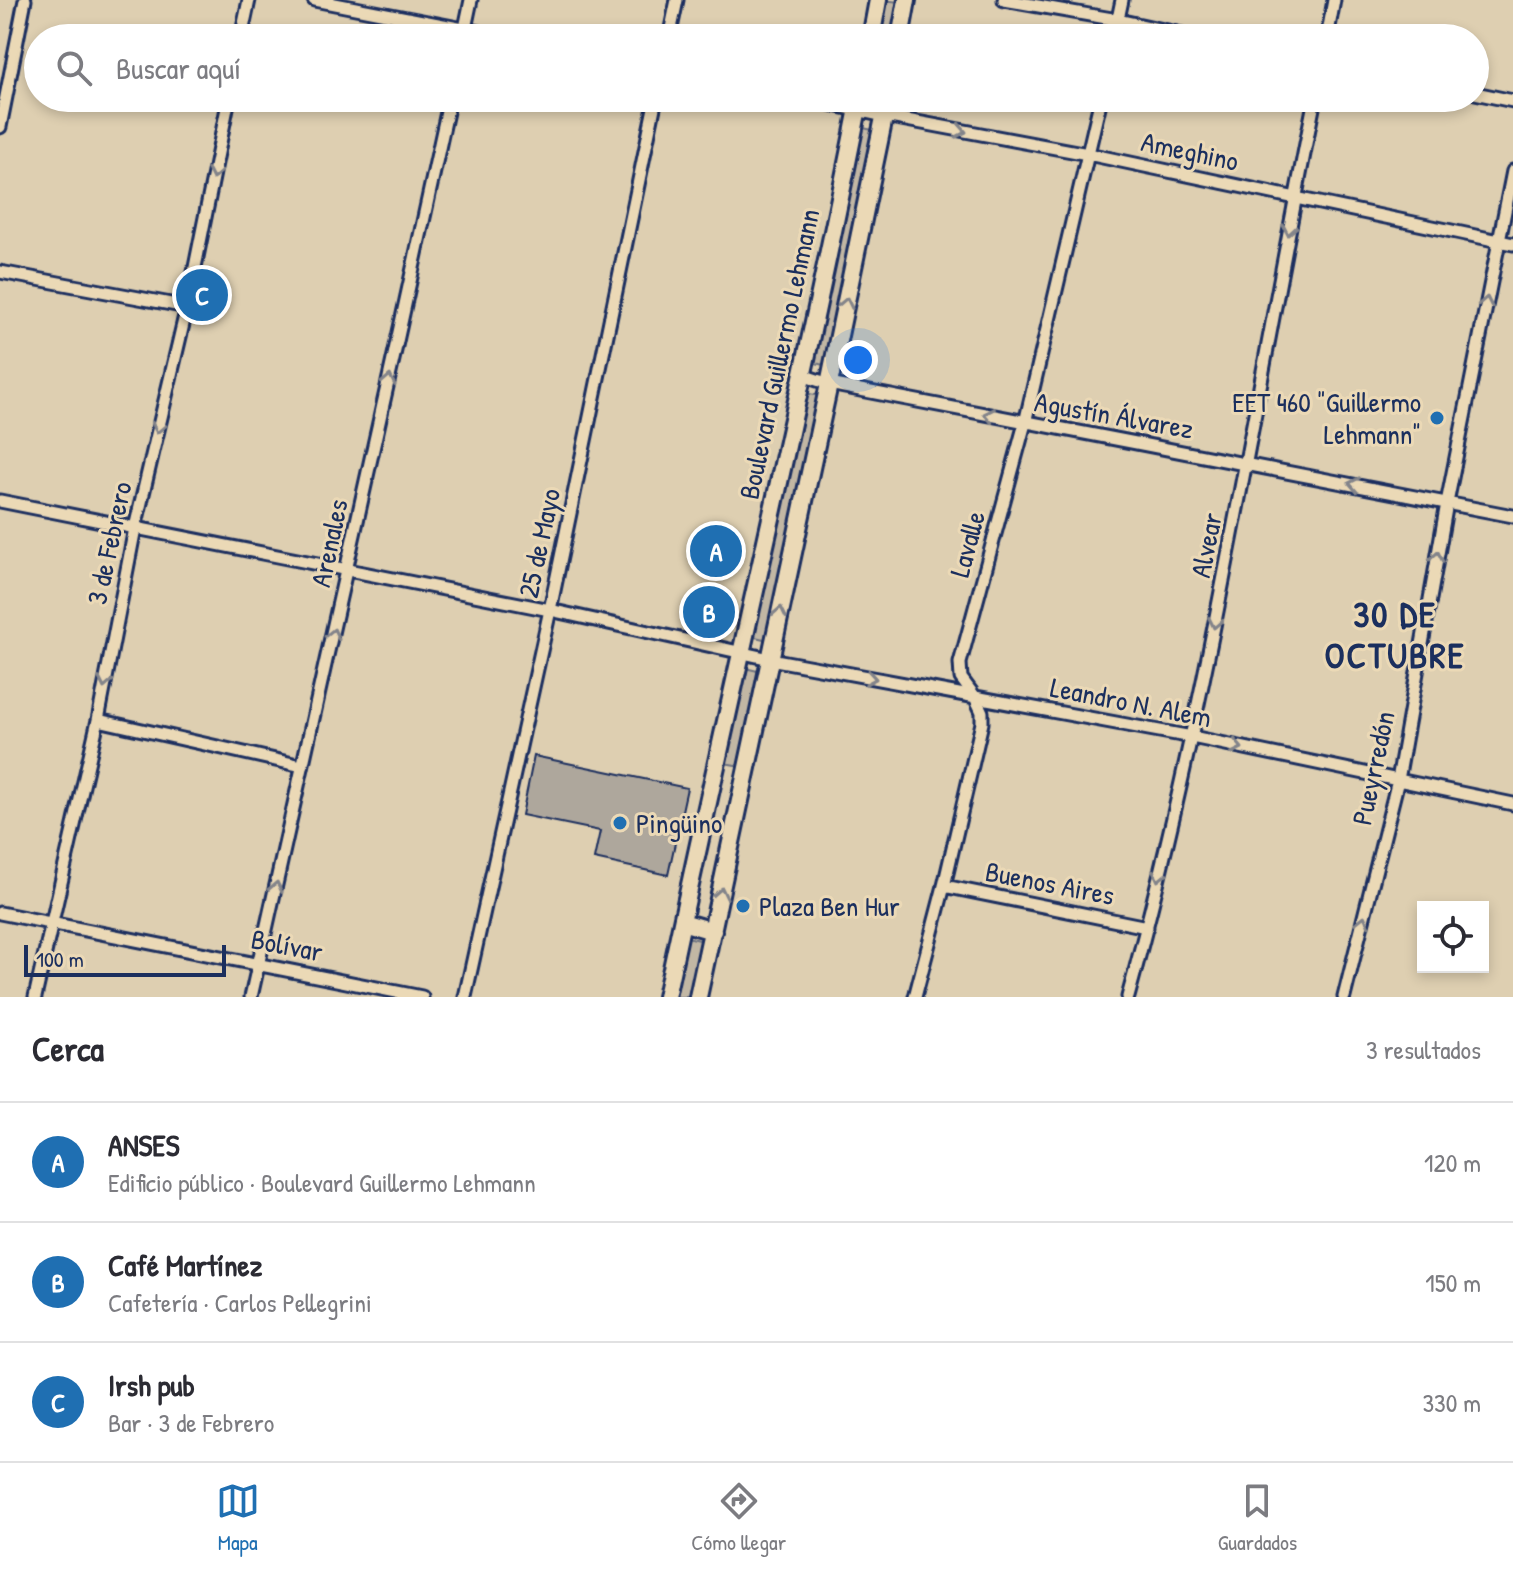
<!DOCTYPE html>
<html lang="es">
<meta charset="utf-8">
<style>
body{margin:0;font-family:"Patrick Hand",sans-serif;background:#f7f7f7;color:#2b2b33}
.controls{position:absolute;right:24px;bottom:24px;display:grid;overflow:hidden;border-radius:0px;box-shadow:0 4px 12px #0003}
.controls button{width:72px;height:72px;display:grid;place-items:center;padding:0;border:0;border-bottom:2px solid #e1e1e2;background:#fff;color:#2b2b33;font:40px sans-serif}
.scale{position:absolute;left:24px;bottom:20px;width:202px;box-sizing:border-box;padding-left:8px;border:4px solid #1b2f5e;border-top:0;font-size:22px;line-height:28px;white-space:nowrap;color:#1b2f5e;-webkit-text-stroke:6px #ebd9b6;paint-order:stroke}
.you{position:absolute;left:858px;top:360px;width:28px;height:28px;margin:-20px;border:6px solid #fff;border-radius:50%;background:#1a73e8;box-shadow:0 0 0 12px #1a73e833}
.badge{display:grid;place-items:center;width:52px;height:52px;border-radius:50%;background:#1f6fb2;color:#fff;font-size:26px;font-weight:700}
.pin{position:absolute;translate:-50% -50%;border:4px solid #fff;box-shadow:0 2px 8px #0006}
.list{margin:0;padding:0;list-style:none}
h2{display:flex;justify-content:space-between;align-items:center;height:104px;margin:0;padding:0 32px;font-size:34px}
h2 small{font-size:26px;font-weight:400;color:#7c7c81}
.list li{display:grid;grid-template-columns:52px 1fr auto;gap:24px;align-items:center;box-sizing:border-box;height:120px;padding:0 32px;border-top:2px solid #e1e1e2}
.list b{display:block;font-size:30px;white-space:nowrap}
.list p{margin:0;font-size:26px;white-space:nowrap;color:#7c7c81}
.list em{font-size:26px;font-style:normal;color:#7c7c81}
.icon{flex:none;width:44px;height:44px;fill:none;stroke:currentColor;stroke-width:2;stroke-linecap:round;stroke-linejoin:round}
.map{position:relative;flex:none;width:1513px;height:997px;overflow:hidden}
.search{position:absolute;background:#fff;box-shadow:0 4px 12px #0003;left:24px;right:24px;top:24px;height:88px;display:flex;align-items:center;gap:20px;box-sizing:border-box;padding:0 28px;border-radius:44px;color:#7c7c81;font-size:30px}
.sheet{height:464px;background:#fff}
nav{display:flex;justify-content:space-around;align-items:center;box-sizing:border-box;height:112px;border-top:2px solid #e1e1e2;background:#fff;font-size:22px;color:#7c7c81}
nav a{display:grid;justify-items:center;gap:4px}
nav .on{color:#1f6fb2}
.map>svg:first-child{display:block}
.green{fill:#c2b7a4;stroke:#6e7381;stroke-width:2}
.building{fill:#aea79c;stroke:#1b2f5e;stroke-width:2}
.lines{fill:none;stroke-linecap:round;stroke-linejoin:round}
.street-casing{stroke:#1b2f5e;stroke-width:17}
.secondary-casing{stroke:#1b2f5e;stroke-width:22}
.street{stroke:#ebd9b6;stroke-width:11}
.secondary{stroke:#ebd9b6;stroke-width:16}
.oneway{stroke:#83848a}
.poi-dot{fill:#1f6fb2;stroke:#ebd9b6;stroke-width:3}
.labels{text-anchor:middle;stroke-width:6;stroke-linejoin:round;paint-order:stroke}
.street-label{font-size:28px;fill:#1b2f5e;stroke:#ebd9b6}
.poi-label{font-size:28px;fill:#1b2f5e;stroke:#ebd9b6;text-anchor:start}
.district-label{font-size:36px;font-weight:bold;letter-spacing:2px;fill:#1b2f5e;stroke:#ebd9b6}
</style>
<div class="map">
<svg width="1513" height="997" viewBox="0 0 1513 997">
<rect width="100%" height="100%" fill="#decfb1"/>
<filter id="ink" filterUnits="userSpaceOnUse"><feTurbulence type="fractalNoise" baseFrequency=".0125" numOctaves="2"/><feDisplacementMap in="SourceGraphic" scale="16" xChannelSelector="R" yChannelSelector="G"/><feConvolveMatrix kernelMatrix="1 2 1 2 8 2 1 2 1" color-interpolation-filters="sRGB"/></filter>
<g filter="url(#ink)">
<path class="green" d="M 883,0 L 900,2 L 893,38 L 876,38 Z
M 859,127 L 877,131 L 828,366 L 811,362 Z
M 804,393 L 821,396 L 768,640 L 751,636 Z
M 745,668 L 762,672 L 741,766 L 724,763 Z
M 687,937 L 704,941 L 693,997 L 675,997 Z"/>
<path class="building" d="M 534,756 L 687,788 L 668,875 L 594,859 L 600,831 L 522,815 Z"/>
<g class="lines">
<g class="street-casing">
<path id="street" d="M 314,0 L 510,38
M 1004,0 L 1118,20 L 1200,38
M 241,38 L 249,0
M 463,38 L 471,0
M 669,38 L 677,0
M 1114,38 L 1122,0
M 1327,38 L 1334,0
M 1475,93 L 1513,101
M 802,98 L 885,116 L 1088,154 L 1513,244
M 0,127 L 25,0
M 0,272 L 187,307
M 802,375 L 829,384 C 1057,429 1285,470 1513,516
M 0,501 L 550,610 L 770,659 L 1192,737 L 1513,804
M 98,720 L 302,766
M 944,886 L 1147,927
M 0,913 L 422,997
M 35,997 L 98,720 L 135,528 L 187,307 L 229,98
M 251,997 C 319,698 385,398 450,98
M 465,997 L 550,610 L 656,98
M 915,997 L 944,886 L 982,723 L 982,712 L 975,697 L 961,678 L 960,663 L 1025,423 L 1101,98
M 1128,997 C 1209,701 1255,398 1315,98
M 1344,997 L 1398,780 L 1447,503 L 1513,171"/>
</g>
<g class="secondary-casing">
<path id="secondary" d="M 871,38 L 878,0
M 900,38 L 907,0
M 682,922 L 713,931
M 666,997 C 729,697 801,399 860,98
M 698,997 L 829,384 L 888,98"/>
</g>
<use href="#street" class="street"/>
<use href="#secondary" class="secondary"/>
</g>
<defs><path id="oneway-chevron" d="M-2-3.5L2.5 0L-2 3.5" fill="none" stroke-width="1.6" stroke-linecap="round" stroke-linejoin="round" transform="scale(2)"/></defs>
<g class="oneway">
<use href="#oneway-chevron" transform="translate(961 131) rotate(11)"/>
<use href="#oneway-chevron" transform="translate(214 174) rotate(101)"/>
<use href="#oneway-chevron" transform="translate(1289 230) rotate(100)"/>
<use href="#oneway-chevron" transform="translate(1486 302) rotate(-79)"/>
<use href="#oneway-chevron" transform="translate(846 303) rotate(-78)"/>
<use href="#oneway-chevron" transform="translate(389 380) rotate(-78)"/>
<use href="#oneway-chevron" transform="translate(989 415) rotate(-169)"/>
<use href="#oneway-chevron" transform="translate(158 428) rotate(103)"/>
<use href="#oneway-chevron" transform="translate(1354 484) rotate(-169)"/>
<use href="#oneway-chevron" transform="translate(1437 557) rotate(-80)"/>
<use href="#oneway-chevron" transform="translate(780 612) rotate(-78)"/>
<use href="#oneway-chevron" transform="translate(1215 623) rotate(101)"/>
<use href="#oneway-chevron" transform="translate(333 634) rotate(-77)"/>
<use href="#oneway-chevron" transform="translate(871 678) rotate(10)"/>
<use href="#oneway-chevron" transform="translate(105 683) rotate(101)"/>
<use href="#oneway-chevron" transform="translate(1237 747) rotate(12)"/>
<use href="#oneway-chevron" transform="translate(1159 876) rotate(103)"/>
<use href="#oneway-chevron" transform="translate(276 887) rotate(-78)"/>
<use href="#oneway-chevron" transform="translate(721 893) rotate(-78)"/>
<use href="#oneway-chevron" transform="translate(1363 921) rotate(-76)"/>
</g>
</g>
<g class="poi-dot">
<circle cx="1437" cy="418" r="8"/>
<circle cx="620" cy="823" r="8"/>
<circle cx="743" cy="906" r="8"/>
</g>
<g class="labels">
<g class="street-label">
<text transform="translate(1190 151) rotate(12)" y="10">Ameghino</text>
<text transform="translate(779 354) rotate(-78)" y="10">Boulevard Guillermo Lehmann</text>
<text transform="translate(1114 415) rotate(10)" y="10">Agustín Álvarez</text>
<text transform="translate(109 543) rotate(-78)" y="10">3 de Febrero</text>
<text transform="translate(329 543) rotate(-78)" y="10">Arenales</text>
<text transform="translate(539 543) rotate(-78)" y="10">25 de Mayo</text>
<text transform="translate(967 544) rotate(-75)" y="10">Lavalle</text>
<text transform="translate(1206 545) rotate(-79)" y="10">Alvear</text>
<text transform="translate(1131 702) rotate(11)" y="10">Leandro N. Alem</text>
<text transform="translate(1373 768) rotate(-78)" y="10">Pueyrredón</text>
<text transform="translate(1050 883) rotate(11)" y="10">Buenos Aires</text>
<text transform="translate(287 945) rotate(11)" y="10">Bolívar</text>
</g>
<g class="poi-label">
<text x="1421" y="412" text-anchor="end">EET 460 "Guillermo<tspan x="1421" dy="32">Lehmann"</tspan></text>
<text x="636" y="833">Pingüino</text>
<text x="759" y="916">Plaza Ben Hur</text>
</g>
<g class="district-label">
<text x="1395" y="627">30 DE<tspan x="1395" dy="41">OCTUBRE</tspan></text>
</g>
</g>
</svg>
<div class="controls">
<button><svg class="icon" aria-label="locate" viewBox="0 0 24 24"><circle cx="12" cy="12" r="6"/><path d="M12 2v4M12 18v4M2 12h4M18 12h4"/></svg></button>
</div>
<div class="scale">100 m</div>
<div class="you"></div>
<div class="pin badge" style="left:716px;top:551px">A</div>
<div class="pin badge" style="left:709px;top:612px">B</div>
<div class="pin badge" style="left:202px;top:295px">C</div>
<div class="search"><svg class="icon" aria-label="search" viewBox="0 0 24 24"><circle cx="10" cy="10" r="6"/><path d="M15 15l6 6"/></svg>Buscar aquí</div>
</div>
<section class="sheet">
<h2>Cerca<small>3 resultados</small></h2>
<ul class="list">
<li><span class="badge">A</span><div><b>ANSES</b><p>Edificio público · Boulevard Guillermo Lehmann</p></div><em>120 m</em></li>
<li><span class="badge">B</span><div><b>Café Martínez</b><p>Cafetería · Carlos Pellegrini</p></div><em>150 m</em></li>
<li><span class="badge">C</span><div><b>Irsh pub</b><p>Bar · 3 de Febrero</p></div><em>330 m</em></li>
</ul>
</section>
<nav>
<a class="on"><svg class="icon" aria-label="map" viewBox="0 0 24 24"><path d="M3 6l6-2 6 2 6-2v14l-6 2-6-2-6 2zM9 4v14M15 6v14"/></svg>Mapa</a>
<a><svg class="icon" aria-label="directions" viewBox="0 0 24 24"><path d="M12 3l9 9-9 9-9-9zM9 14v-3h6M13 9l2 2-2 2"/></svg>Cómo llegar</a>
<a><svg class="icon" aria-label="saved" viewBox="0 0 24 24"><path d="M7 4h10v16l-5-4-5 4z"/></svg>Guardados</a>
</nav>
